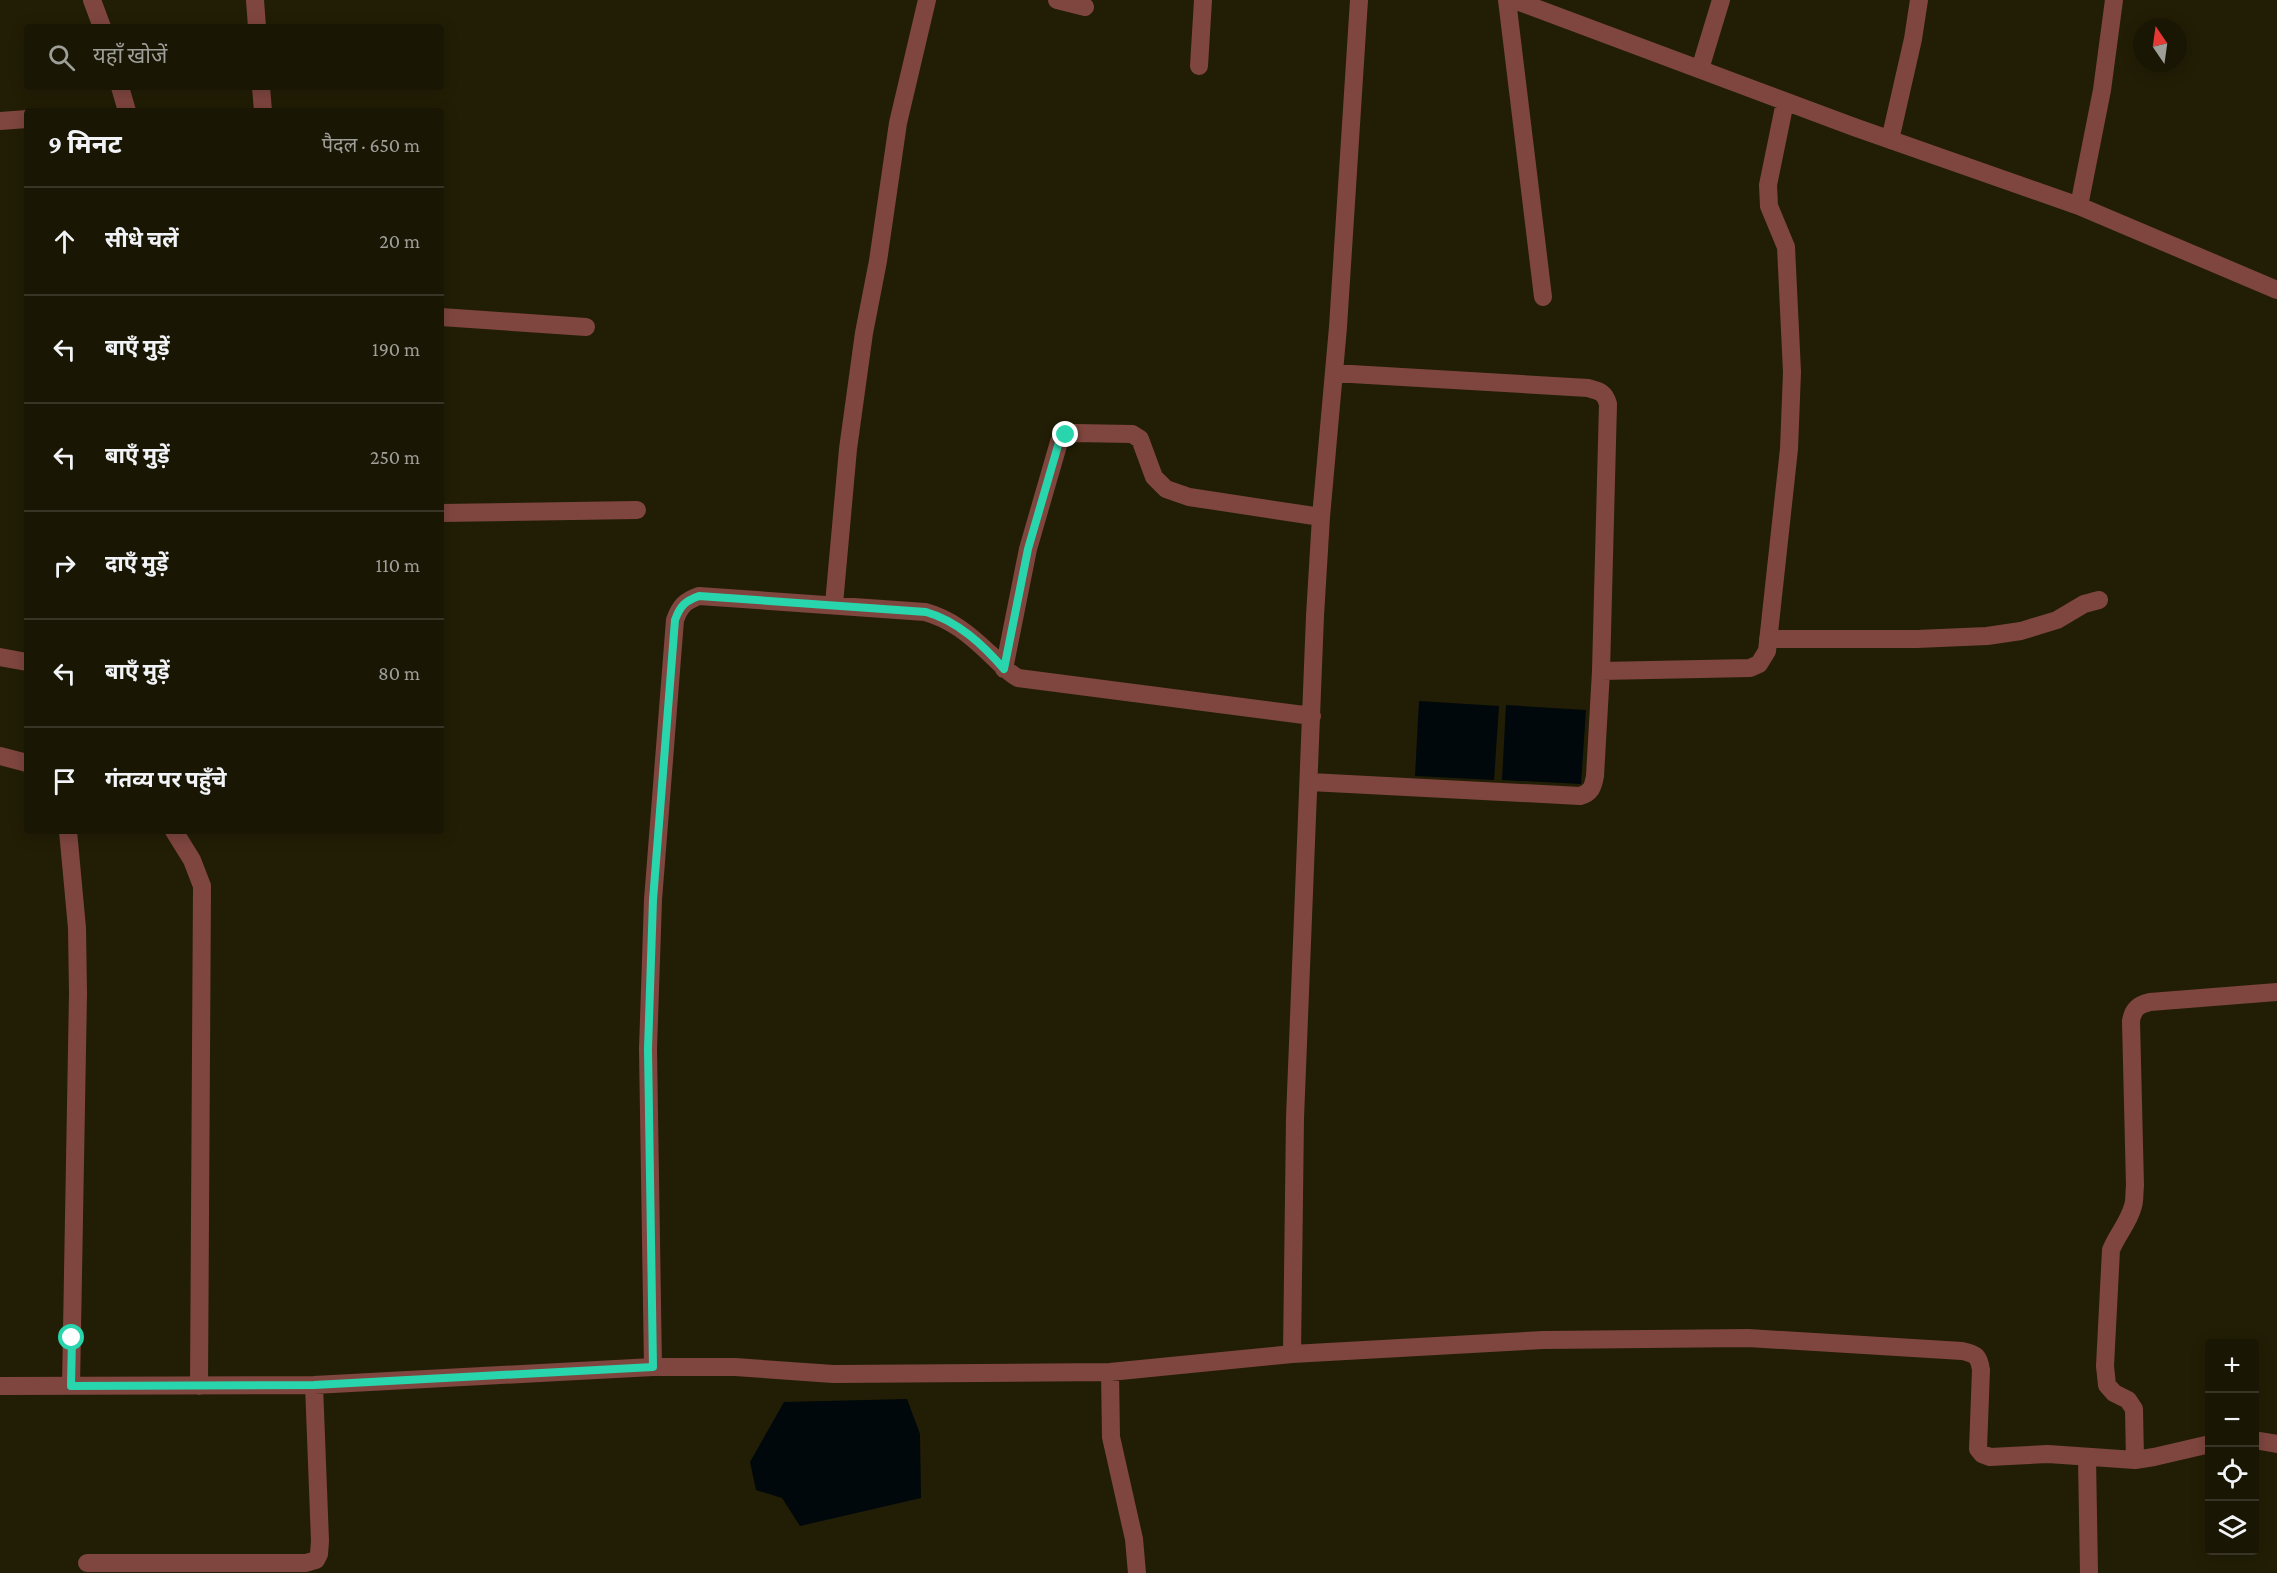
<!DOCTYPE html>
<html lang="hi">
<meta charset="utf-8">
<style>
body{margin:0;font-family:"Crimson Pro","Noto Sans Devanagari",serif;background:#231f0e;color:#f1f3f6}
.controls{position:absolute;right:18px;bottom:18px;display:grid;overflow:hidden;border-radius:6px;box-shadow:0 3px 15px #0003}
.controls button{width:54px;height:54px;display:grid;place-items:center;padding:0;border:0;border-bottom:2px solid #383526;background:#1a1604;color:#f1f3f6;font:30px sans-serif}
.compass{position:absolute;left:2133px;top:18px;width:54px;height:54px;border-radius:50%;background:#1a1604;box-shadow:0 3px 15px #0003;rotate:347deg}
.stop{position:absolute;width:18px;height:18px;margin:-14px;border:4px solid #29d5ac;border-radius:50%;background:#fff}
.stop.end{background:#29d5ac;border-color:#fff;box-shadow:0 2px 6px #0008}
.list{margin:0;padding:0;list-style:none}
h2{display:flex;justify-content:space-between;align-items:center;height:78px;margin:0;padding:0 24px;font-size:26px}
h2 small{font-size:20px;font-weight:400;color:#9f9f9a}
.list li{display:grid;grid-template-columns:39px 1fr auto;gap:18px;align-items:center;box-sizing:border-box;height:108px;padding:0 24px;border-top:2px solid #383526}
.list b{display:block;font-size:22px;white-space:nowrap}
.list em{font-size:20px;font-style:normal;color:#9f9f9a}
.icon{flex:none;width:33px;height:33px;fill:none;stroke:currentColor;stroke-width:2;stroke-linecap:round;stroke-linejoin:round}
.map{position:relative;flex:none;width:2277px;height:1573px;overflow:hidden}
.search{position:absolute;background:#1a1604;box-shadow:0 3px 15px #0003;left:24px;top:24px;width:420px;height:66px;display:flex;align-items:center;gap:15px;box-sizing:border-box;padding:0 21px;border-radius:6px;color:#9f9f9a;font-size:22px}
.panel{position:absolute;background:#1a1604;box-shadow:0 3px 15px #0003;left:24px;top:108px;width:420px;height:726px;border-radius:6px}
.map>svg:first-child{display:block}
.water{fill:#00080c}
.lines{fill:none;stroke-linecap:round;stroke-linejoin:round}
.minor{stroke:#7f463f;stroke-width:18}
.route{stroke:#29d5ac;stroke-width:8}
</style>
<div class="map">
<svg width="2277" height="1573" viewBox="0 0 2277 1573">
<rect width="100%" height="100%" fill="#221e05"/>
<path class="water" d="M 1419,701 L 1499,706 L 1494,780 L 1415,776 Z
M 1506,705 L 1586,710 L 1581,784 L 1502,780 Z
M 907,1399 L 920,1434 L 921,1498 L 800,1526 L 782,1498 L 756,1490 L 750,1462 L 784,1402 Z"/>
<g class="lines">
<path class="minor" d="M 92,0 L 102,27
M 255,0 L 257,27
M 1057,0 L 1085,7
M 1507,0 L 1543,297
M 1514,0 L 1854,127 L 2079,206 L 2277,290
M 1199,66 L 1203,0
M 1700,69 L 1721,0
M 120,87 L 127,111
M 261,87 L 263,111
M 0,121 L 27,119
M 1890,140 L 1913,39 L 1919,0
M 2079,206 L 2102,90 L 2114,0
M 441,317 L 586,327
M 441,513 L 637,510
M 834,604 L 848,449 L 864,333 L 878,261 L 898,123 L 927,0
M 1768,639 L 1917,639 L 1987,636 L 2021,631 L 2057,620 L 2084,604 L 2099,600
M 0,657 L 27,662
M 1004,669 L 1028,549 L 1059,442 L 1066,435 L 1075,433 L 1132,434 L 1140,439 L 1154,477 L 1166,489 L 1189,497 L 1321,517
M 1601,671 L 1750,668 L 1759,664 L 1767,651 L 1789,449 L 1792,372 L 1786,247 L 1769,206 L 1768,185 L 1785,102
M 0,756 L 27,763
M 1310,782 L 1580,796 C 1591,793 1593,787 1595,776 L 1601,671 L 1608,404 C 1605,392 1599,391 1588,388 L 1334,373
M 68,831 L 77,928 L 78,993 L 71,1386
M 174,831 L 192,860 L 202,886 L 199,1386
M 1292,1354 L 1295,1118 L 1315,616 L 1321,517 L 1338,327 L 1359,0
M 653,1367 L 648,1049 L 653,900 L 675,620 C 680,606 685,601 699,596 L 925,612 C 951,619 970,635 989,653 C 999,662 1006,671 1018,678 L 1312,716
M 1110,1372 L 1111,1437 L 1134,1539 L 1137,1573
M 0,1386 L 314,1385 L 653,1367 L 735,1367 L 833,1374 L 1110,1372 L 1292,1354 L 1543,1340 L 1748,1338 L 1962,1351 C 1976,1354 1979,1356 1981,1370 L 1978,1449 L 1982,1454 L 1990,1457 L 2048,1454 L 2135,1460 L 2154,1457 L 2210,1444
M 2254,1440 L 2277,1444
M 2087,1458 L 2089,1573
M 2135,1460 L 2134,1409 L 2128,1400 L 2114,1393 L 2107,1385 L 2105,1366 L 2111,1250 C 2117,1235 2129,1222 2133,1206 C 2135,1200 2134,1193 2135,1186 L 2131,1021 C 2133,1009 2138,1005 2150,1002 L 2277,992
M 87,1563 L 306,1563 L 316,1560 L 319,1554 L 320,1541 L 314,1385"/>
</g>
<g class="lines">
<path class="route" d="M 72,1338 L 71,1386 L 314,1385 L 653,1367 L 648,1049 L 653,900 L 675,620 C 680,606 685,601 699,596 L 926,612 C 958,621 983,645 1004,669 L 1028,549 L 1059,442 L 1066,435"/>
</g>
</svg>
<div class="controls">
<button>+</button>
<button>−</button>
<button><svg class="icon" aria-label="locate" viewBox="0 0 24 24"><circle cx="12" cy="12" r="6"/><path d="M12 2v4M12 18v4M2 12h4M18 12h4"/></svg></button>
<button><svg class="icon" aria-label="layers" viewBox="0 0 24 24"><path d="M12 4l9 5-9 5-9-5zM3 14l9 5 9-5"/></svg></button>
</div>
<svg class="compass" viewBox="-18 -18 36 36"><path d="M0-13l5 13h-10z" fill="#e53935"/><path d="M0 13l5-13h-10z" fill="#9f9f9a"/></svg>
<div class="stop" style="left:72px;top:1338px"></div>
<div class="stop end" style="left:1066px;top:435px"></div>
<div class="search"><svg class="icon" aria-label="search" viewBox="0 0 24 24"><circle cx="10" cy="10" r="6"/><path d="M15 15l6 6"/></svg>यहाँ खोजें</div>
<section class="panel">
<h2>9 मिनट<small>पैदल · 650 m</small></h2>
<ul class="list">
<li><svg class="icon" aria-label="ahead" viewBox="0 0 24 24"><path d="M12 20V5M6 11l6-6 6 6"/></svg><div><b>सीधे चलें</b></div><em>20 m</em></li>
<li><svg class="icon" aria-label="left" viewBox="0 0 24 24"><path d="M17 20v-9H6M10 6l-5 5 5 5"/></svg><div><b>बाएँ मुड़ें</b></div><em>190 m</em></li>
<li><svg class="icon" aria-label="left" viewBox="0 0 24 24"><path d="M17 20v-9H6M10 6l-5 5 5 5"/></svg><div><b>बाएँ मुड़ें</b></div><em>250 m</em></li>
<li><svg class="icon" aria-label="right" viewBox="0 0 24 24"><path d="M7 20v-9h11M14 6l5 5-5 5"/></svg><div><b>दाएँ मुड़ें</b></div><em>110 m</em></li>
<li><svg class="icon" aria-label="left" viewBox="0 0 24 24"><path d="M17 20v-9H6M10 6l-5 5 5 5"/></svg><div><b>बाएँ मुड़ें</b></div><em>80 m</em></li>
<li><svg class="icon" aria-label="arrive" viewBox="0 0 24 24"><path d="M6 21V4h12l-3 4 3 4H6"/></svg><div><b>गंतव्य पर पहुँचे</b></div></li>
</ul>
</section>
</div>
